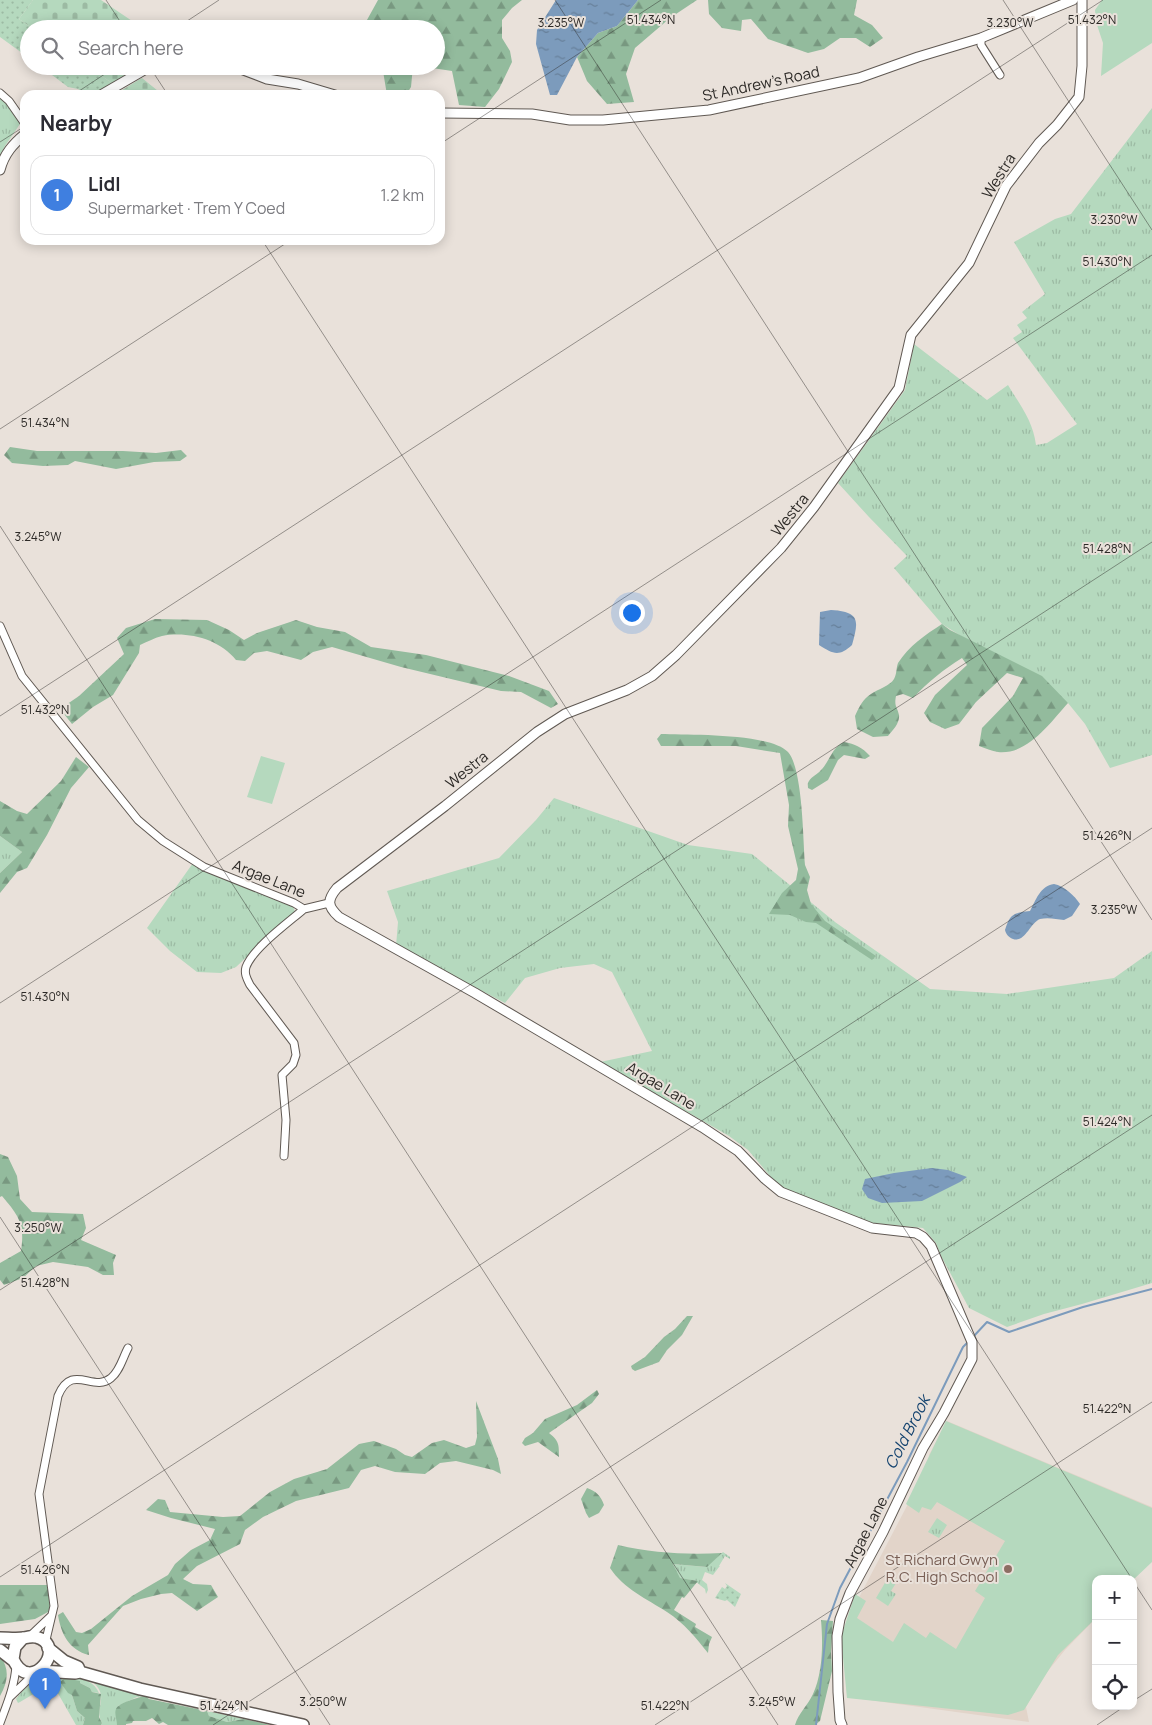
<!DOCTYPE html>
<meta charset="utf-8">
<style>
body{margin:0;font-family:Manrope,sans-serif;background:#f2f2f3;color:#2b2b33}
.controls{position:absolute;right:15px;bottom:15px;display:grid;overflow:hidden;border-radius:10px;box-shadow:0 2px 12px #0003}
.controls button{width:45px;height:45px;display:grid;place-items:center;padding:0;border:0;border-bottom:1px solid #e1e1e2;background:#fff;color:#2b2b33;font:25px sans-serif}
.you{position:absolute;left:631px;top:612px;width:18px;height:18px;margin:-12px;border:4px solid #fff;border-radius:50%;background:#1a73e8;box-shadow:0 0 0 8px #1a73e833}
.badge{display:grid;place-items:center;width:32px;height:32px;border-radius:50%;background:#ea580c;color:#fff;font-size:16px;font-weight:700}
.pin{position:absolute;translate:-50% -41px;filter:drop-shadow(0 1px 2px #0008)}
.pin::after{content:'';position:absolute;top:26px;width:18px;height:15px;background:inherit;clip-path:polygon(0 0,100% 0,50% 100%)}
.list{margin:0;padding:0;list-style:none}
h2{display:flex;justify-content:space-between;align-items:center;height:65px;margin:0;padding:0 20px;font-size:21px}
h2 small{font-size:16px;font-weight:400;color:#7c7c81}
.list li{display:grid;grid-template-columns:32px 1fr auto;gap:15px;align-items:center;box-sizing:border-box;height:80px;margin:0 10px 10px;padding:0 10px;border:1px solid #e1e1e2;border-radius:15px}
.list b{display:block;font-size:19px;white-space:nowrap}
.list p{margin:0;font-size:16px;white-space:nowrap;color:#7c7c81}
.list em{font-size:16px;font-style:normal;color:#7c7c81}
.icon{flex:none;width:28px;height:28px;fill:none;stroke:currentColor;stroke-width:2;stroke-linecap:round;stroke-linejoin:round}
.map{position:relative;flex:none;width:1152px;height:1725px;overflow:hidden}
.search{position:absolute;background:#fff;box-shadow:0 2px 12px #0003;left:20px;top:20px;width:425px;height:55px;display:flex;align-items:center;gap:12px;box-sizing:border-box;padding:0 18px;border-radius:28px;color:#7c7c81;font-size:19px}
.panel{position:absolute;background:#fff;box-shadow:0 2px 12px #0003;left:20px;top:90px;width:425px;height:155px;border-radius:15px}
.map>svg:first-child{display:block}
.built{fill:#e2d4c9}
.grass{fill:url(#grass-tufts)}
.forest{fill:url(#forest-firs)}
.cemetery{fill:url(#cemetery-stones)}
.park{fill:#b5d9be}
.garden{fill:url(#garden-dots)}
.water{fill:url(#water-ripples)}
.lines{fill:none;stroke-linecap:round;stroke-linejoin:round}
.stream{stroke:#7c9bbc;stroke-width:2}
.minor-casing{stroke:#605953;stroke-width:9}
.tertiary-casing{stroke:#605953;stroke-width:11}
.primary-casing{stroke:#605953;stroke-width:14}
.minor{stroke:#fff;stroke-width:7}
.tertiary{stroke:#fff;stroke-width:9}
.primary{stroke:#fff;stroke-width:11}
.ticks{fill:none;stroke:#2d2a27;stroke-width:1;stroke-opacity:0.45}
.education-dot{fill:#8d6e63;stroke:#e9e1da;stroke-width:2}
.labels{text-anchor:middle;stroke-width:4;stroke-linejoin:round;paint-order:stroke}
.street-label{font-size:15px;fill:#2d2a27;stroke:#e9e1da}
.education-label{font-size:15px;fill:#785e54;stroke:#e9e1da;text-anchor:end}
.water-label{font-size:16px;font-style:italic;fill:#14436f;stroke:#e9e1da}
.ticks-label{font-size:12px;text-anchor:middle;fill:#2d2a27;stroke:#e9e1da;stroke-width:4;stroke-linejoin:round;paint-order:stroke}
</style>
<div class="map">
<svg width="1152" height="1725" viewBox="0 0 1152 1725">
<defs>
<pattern id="grass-tufts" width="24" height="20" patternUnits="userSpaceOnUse" patternTransform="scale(1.25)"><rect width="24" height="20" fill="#b5d9be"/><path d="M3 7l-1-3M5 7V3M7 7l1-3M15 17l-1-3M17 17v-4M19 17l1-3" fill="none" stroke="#9cbaa3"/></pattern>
<pattern id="forest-firs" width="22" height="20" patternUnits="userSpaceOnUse" patternTransform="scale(1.25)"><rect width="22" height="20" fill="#93bb9d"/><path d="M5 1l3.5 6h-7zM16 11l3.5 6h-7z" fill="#789880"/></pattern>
<pattern id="cemetery-stones" width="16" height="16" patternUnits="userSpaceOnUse" patternTransform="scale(1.25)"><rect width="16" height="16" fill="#b5d9be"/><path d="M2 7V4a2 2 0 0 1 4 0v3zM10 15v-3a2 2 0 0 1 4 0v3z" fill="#9cbaa3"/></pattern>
<pattern id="garden-dots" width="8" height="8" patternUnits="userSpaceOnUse" patternTransform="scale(1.25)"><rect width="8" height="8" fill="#b5d9be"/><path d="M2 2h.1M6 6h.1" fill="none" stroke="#9cbaa3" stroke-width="1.8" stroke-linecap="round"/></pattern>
<pattern id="water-ripples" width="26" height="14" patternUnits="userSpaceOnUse" patternTransform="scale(1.25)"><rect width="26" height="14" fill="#7c9bbc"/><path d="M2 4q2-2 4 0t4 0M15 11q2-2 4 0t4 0" fill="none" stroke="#667f99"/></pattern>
</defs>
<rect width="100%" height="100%" fill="#e9e1da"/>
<path class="built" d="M 947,1421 L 1152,1507 L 1152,1559 L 1096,1579 L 1096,1618 L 1065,1650 L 1043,1677 L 1026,1707 L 1029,1722 L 847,1697 L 844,1648 L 854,1607 L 931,1460 L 929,1455 Z"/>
<path class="grass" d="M 0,96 L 12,110 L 20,124 L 5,146 L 0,156 Z
M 1152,108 L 1152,755 L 1110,768 L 1085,724 L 1068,703 L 942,624 L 894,568 L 907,556 L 869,517 L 838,483 L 905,390 L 914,344 L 987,400 L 1008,385 C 1020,405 1033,421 1036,445 L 1047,443 L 1077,424 L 1013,338 L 1022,332 L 1017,325 L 1027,318 L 1022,312 L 1045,294 L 1014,242 L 1055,219 L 1071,214 Z
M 554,798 L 688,845 L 752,854 L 835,922 L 930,989 L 1007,994 L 1114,978 L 1152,951 L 1152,1283 L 1082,1304 L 1044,1314 L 1007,1327 L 969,1308 L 941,1256 L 936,1243 L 923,1228 L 873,1223 L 782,1190 L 748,1150 L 729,1136 L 600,1062 L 652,1051 L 612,972 L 594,964 L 560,968 L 525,978 L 505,1003 L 396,946 L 398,922 L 387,891 L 499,858 L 536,820 Z
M 0,836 L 22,852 L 0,873 Z
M 193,863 L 224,879 L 293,906 L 295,912 L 236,967 L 221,973 L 197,972 L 170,951 L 147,928 Z
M 937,1518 L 947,1525 L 939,1538 L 928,1532 Z
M 723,1552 L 730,1557 L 730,1559 L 725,1556 L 719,1566 L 720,1567 L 719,1567 L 713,1575 L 705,1572 L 702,1580 L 707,1584 L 708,1590 L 706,1594 L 705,1589 L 696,1582 L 697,1581 L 679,1578 L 673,1564 L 706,1567 Z
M 889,1576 L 891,1576 L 898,1580 L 891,1591 L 896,1594 L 888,1606 L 876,1598 Z
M 51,1677 C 67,1677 92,1675 99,1693 L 92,1692 L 90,1688 L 80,1683 L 72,1695 L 77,1711 L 85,1718 L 83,1725 L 76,1725 L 52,1683 L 20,1702 L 18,1703 L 16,1699 C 25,1686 36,1680 51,1677 Z
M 92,1681 L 146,1696 L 137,1697 L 118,1706 L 117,1725 L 101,1725 L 102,1723 C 93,1707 111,1698 92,1681 Z
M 207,1711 L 244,1719 L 227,1722 L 209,1716 Z"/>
<path class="forest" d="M 378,0 L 522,0 L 512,8 L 502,20 L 502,38 L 510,51 L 512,62 L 499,89 L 485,107 L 459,105 L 452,71 L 419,66 L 436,66 L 436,29 L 362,29 Z
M 638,0 L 697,0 L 670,18 L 635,48 L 626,74 L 634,102 L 607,104 L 587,81 L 577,57 L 598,33 L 617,26 Z
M 708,0 L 857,0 L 854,15 L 872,25 L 883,38 L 870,47 L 856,38 L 840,38 L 824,49 L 808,53 L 768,39 L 751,19 L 742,20 L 741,31 L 722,28 L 709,14 Z
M 372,66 L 413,66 L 411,87 L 406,95 L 387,95 L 383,71 Z
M 10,447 L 37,451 L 123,451 L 156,453 L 181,450 L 187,456 L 180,461 L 154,462 L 116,469 L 75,461 L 68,465 L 43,466 L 12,463 L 4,455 Z
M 155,619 L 207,620 L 229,630 L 244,640 L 257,633 L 296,620 L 317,627 L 345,632 L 371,647 L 426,655 L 509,676 L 549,691 L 558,704 L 551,708 L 521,692 L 501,691 L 401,667 L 332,647 L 313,652 L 301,660 L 267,651 L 254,653 L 245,661 L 236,660 C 219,639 188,631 162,636 C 154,638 147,642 140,645 L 139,653 L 113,695 L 93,707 L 72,724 L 60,709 L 79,696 L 124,654 L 117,638 L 126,628 Z
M 942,624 L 950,630 L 1042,676 L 1068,703 C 1050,723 1028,755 998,752 C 992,751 985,748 979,746 L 982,728 L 1013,696 L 1023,678 L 1007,673 L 976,702 L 959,724 L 945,729 L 930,722 L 924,713 L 935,695 L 967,665 L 962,658 C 944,669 928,682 913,698 L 903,694 L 896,696 C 894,707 897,706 899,715 C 900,723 893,730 888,736 L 873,737 L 857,729 L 855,716 C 859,707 863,699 871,694 C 878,689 890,686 894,679 C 897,674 896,668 898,663 C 909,646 925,635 942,624 Z
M 661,734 C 688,735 770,733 788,752 C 803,769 803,841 805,865 L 810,877 L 807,890 L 811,904 L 825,921 L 876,956 L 872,960 L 816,923 L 806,922 L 790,915 L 769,914 L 782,893 L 796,880 L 798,869 L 788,826 L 789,805 L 780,753 L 736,746 L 661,746 L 657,739 Z
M 844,742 C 855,744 862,747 870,756 L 865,759 L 844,755 L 838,760 L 828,780 L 812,790 L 808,788 C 808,785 807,784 809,781 C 812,776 818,774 821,770 C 830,761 832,747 844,742 Z
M 76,757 L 89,767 L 71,788 L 47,835 L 27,868 L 17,872 L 0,893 L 0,873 L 22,852 L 0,836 L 0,801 L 17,811 L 27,814 L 61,781 Z
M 0,1154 L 8,1157 L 17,1176 L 20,1199 L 32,1212 L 83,1214 L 86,1228 L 81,1240 L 116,1255 L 113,1263 L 114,1275 L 103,1275 L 88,1267 L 53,1262 L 36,1266 L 23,1278 L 4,1285 L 0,1280 L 0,1263 L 21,1251 C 25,1224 19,1216 2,1196 L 0,1197 Z
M 687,1316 L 693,1316 L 682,1335 L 667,1350 L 659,1362 L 635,1371 L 632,1369 L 631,1366 L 645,1357 L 664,1337 L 675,1329 Z
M 597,1390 L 599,1394 L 592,1403 L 549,1433 C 559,1441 559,1444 559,1457 L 538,1442 L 525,1446 L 522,1443 L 525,1438 L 533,1433 L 545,1419 L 577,1405 Z
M 476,1401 L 498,1459 L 501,1474 L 493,1470 L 456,1461 L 440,1463 L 425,1474 L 395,1472 L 375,1466 L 361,1470 L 349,1488 L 296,1501 L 263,1517 L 245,1530 L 240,1544 L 197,1566 L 183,1579 L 193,1584 L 211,1585 L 218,1597 L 197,1611 L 172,1593 L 161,1594 L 141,1599 L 123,1606 L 88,1645 L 89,1655 C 69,1650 61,1634 58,1615 L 63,1612 L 76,1632 L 82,1633 L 91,1629 L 132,1596 L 168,1575 L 175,1564 L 191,1550 L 210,1540 L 215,1529 L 171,1518 L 146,1510 L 158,1499 L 165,1500 L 170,1512 L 223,1517 L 240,1516 L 270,1492 L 294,1479 L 327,1469 L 359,1444 L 374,1441 L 396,1449 L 405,1455 L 412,1457 L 432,1443 L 444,1440 L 466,1448 L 475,1445 L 477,1437 Z
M 587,1488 C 596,1491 601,1496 604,1505 L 599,1513 L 589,1518 L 586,1513 L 581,1499 Z
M 618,1545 C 653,1553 687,1555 722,1553 L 707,1567 L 673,1564 L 680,1578 L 698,1581 L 684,1598 L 682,1597 L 674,1610 L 696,1624 L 695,1627 L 712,1637 L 709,1644 L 708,1653 C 696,1638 684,1623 667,1612 C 647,1599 624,1589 610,1568 Z
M 0,1585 L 47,1585 L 51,1603 L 48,1612 L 35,1619 L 0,1624 Z
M 821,1620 L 833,1621 L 831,1652 L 832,1671 L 820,1721 L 815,1725 L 795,1725 C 798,1714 808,1705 813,1694 C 823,1672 823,1643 821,1620 Z
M 0,1656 C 10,1669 8,1682 0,1696 Z
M 65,1678 L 80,1681 L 80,1683 L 90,1688 L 92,1692 L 101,1694 L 99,1717 L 102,1723 L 101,1725 L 83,1725 L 85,1718 L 77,1711 L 72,1695 L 68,1693 L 60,1682 Z
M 146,1696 L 149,1699 L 207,1711 L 209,1716 L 227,1722 L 244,1719 L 270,1725 L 168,1725 L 163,1722 L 159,1724 L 152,1718 L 146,1721 L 133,1721 L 132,1723 L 126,1724 L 126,1725 L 117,1725 C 117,1720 114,1713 116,1709 C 118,1703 139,1697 146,1696 Z"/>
<path class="cemetery" d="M 33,0 L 101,0 L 144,29 L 33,29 L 19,19 Z
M 87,66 L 140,66 L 112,83 Z
M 142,78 L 163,95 L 114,95 L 140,79 Z"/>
<path class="park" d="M 1102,0 L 1152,0 L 1152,43 L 1101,76 L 1103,43 L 1096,22 L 1095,10 Z
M 261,756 L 285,763 L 272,804 L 247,797 Z
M 946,1421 L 1152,1508 L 1152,1562 L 1133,1580 L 1133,1579 L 1096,1579 L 1096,1618 L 1058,1655 L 1024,1710 L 1008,1715 L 847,1698 L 841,1637 L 855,1594 L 866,1601 L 857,1618 L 893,1642 L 904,1623 L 926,1638 L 930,1632 L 956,1649 L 985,1598 L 975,1591 L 1005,1541 L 937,1502 L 931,1510 L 922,1507 L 919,1513 L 906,1504 Z"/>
<path class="garden" d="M 0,0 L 33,0 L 19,19 L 33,29 L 29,29 L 29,58 L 0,37 Z
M 40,66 L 87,66 L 112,83 L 94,95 L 87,95 L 78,89 L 68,87 Z
M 725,1583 L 741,1594 L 735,1607 L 727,1600 L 725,1601 L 715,1598 L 722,1587 L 725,1589 L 727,1586 Z"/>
<path class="water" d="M 556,0 L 638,0 L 617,26 L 598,33 L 577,57 L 557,95 L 550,95 L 536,44 L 537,30 Z
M 831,610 C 860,612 859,620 852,645 C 839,657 833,654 819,645 L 820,612 Z
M 1054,884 C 1064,886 1075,896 1080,904 L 1072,916 L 1064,920 C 1056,919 1048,917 1040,919 C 1030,923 1025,943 1013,939 C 1008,937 1006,934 1005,930 C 1010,914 1013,913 1030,911 C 1036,900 1040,886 1054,884 Z
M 932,1168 L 948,1170 L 967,1177 L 960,1182 L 922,1201 L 882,1203 L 868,1198 L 862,1189 L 865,1179 L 894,1173 Z"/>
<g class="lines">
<path class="stream" d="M 973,1337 L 987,1322 L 1009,1332 L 1083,1307 L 1152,1289
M 816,1725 L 827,1624 L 840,1588 L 907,1462 L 963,1347 L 968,1342"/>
<g class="minor-casing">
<path id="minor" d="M 981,38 L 981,45 L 1000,75
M 0,93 L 9,101 L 25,124
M 0,626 L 22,676 L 138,820 L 163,841 L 204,867 L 294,903 L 304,909 L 329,903
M 284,1156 L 286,1120 L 282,1075 L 293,1064 L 296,1055 L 294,1043 L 250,985 C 247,979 244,974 246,967 C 253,948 289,922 304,909
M 30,1636 L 51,1616
M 45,1644 L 54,1606 L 39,1494 L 58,1396 C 72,1362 93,1393 111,1378 C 120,1371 123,1357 128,1348
M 10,1697 L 34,1674
M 0,1723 C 7,1704 15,1685 16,1665"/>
</g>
<g class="tertiary-casing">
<path id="tertiary" d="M 233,66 L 267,79 L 298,84 L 335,95
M 101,95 L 151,66
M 440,113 L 532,114 L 570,120 L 603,120 L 709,110 L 859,78 L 918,57 L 981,38 L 1073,0
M 0,170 C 4,154 13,144 25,134
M 842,1725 L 840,1720 L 838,1692 L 837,1636 L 840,1619 L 850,1593 L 883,1532 L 923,1448 L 944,1413 L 972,1359 L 972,1342 L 931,1246 L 923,1237 L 916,1233 L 872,1228 L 781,1192 L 764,1178 L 738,1151 L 702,1127 L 475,993 L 339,917 C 327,906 327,900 337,888 L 445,806 L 537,732 L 565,714 L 627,690 L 652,676 L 676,655 L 781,548 L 814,507 L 899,388 L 911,335 L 969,263 L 1006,186 L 1039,143 L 1057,125 L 1079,97 L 1082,66 L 1082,0"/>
</g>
<g class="primary-casing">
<path id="primary" d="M 0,1638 C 8,1638 16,1639 24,1638 C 28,1637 31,1636 36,1637 C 70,1646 30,1697 13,1659 L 15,1647 L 23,1638
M 48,1648 L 64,1661 L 78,1667 L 80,1672
M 0,1650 L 14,1661
M 39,1671 L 75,1673 L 80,1672 L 140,1689 L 303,1725"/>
</g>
<use href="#minor" class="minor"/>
<use href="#tertiary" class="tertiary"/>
<use href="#primary" class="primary"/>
</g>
<path class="ticks" d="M 106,0 L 125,29M 555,0 L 1152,920M 1003,0 L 1152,230M 175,29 L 219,0M 149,66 L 168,95M 73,95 L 117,66M 0,142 L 25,126M 440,144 L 661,0M 262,240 L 1132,1579M 0,429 L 291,240M 0,526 L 778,1725M 0,716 L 1103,0M 0,1003 L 1152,255M 0,1217 L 330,1725M 0,1290 L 1152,542M 0,1577 L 1152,828M 1133,1581 L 1152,1610M 1133,1701 L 1152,1689M 213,1725 L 1152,1115M 655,1725 L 1152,1402M 1097,1725 L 1125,1706"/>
<circle class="education-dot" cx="1008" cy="1569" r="5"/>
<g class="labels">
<g class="street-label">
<text transform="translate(761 84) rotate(-12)" y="5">St Andrew's Road</text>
<text transform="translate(999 176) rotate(-58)" y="5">Westra</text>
<text transform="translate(790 515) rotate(-51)" y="5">Westra</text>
<text transform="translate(467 770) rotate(-39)" y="5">Westra</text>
<text transform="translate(269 879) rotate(22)" y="5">Argae Lane</text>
<text transform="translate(661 1086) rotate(31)" y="5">Argae Lane</text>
<text transform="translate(866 1532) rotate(-63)" y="5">Argae Lane</text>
</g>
<g class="education-label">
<text x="998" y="1565">St Richard Gwyn<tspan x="998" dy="17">R.C. High School</tspan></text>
</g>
<g class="water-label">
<text transform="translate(907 1432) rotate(-63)" y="6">Cold Brook</text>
</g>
</g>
<g class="ticks-label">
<text x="651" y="24">51.434°N</text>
<text x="1092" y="24">51.432°N</text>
<text x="1010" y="27">3.230°W</text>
<text x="561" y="27">3.235°W</text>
<text x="1114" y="224">3.230°W</text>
<text x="1107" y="266">51.430°N</text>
<text x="45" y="427">51.434°N</text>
<text x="38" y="541">3.245°W</text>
<text x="1107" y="553">51.428°N</text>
<text x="45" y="714">51.432°N</text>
<text x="1107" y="840">51.426°N</text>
<text x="1114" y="914">3.235°W</text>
<text x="45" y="1001">51.430°N</text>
<text x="1107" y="1126">51.424°N</text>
<text x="38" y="1232">3.250°W</text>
<text x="45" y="1287">51.428°N</text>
<text x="1107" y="1413">51.422°N</text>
<text x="45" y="1574">51.426°N</text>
<text x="323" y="1706">3.250°W</text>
<text x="772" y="1706">3.245°W</text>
<text x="224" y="1710">51.424°N</text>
<text x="665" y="1710">51.422°N</text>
</g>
</svg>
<div class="controls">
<button>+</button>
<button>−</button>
<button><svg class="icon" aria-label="locate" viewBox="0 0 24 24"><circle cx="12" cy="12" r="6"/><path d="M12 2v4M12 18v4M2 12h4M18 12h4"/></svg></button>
</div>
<div class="you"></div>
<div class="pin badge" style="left:45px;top:1709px;background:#3f7fe0">1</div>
<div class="search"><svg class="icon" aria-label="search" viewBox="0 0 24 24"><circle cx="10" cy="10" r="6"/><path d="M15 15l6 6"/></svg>Search here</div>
<section class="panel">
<h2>Nearby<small></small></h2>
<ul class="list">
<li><span class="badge" style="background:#3f7fe0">1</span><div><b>Lidl</b><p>Supermarket · Trem Y Coed</p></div><em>1.2 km</em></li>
</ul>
</section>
</div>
